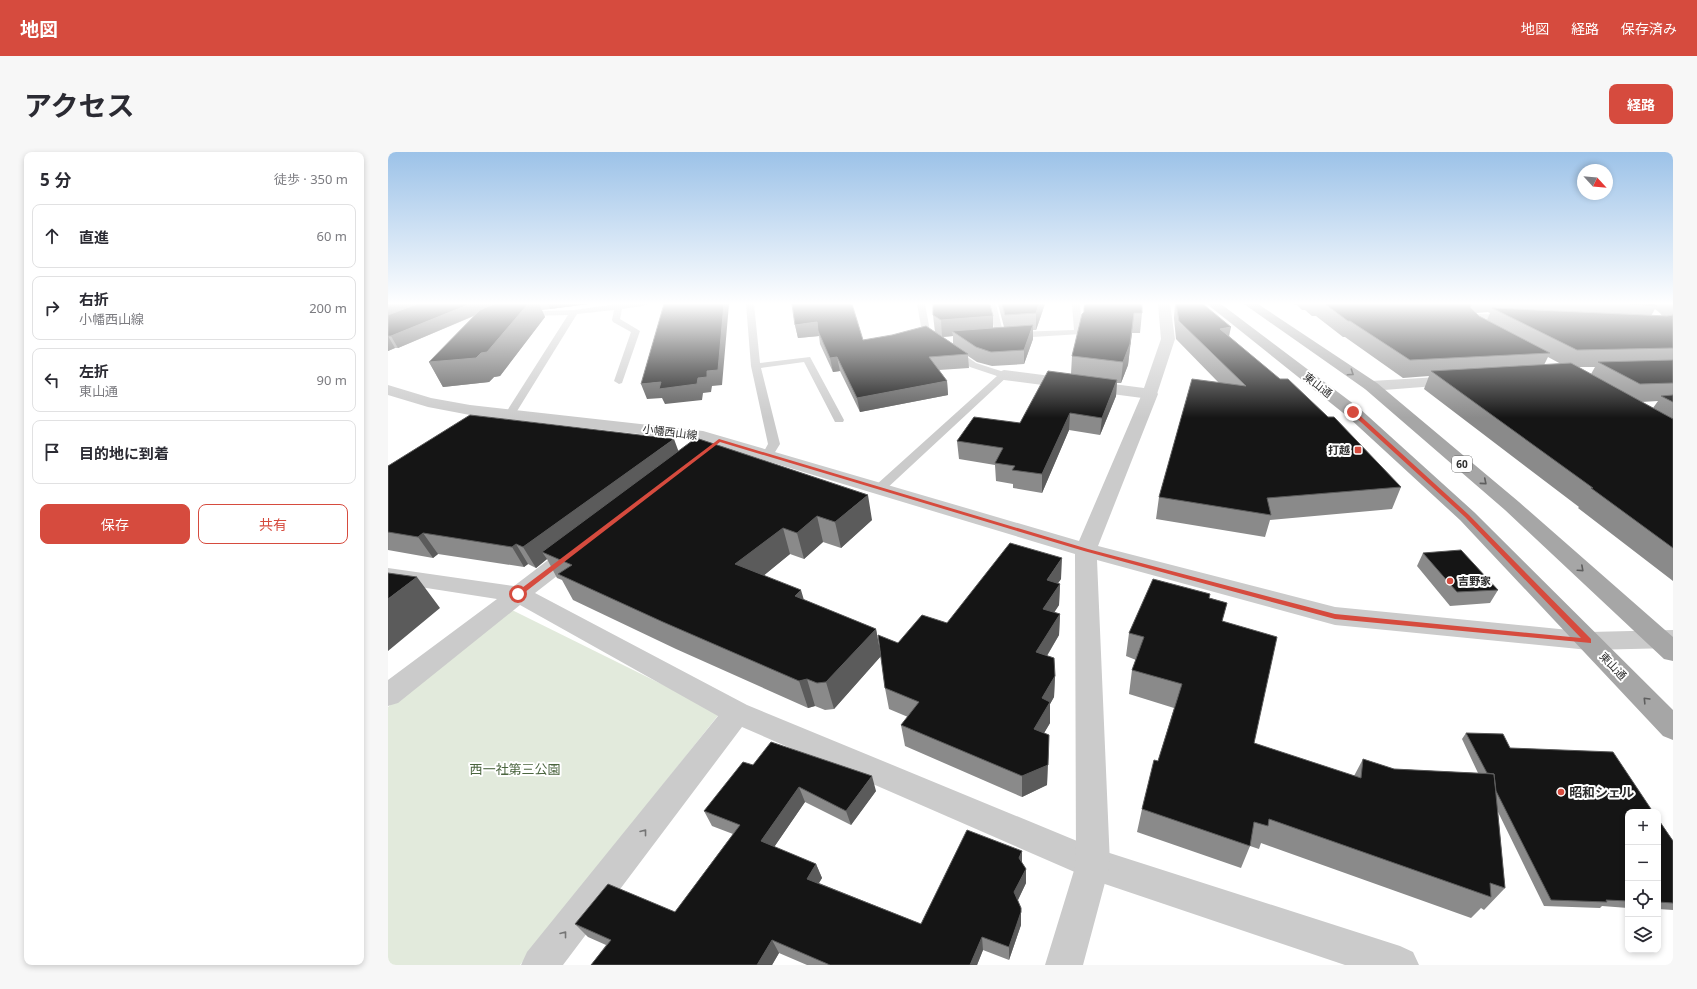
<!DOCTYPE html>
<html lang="ja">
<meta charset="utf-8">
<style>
body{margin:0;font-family:"Noto Sans","Noto Sans JP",sans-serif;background:#f7f7f7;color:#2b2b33}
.controls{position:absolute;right:12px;bottom:12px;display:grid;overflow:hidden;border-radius:8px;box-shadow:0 2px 6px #0003}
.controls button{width:36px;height:36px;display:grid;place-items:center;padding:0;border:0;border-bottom:1px solid #e1e1e2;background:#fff;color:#2b2b33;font:20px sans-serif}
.compass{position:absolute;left:1189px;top:12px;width:36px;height:36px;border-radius:50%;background:#fff;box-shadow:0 2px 6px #0003;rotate:116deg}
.stop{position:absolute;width:12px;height:12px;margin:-9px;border:3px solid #d64b3e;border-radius:50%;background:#fff}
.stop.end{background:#d64b3e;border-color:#fff;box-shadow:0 1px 4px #0008}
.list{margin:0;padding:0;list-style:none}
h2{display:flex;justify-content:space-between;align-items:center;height:52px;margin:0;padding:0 16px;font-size:17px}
h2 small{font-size:13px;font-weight:400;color:#7c7c81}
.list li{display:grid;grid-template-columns:26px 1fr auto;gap:12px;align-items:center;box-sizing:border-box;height:64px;margin:0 8px 8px;padding:0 8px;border:1px solid #e1e1e2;border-radius:8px}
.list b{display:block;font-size:15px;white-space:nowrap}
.list p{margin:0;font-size:13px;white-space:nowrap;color:#7c7c81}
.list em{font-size:13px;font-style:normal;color:#7c7c81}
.actions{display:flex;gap:8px;padding:12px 16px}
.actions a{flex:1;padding:9px 0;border:1px solid #d64b3e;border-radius:8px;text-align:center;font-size:14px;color:#d64b3e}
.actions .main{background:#d64b3e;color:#fff}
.icon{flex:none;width:22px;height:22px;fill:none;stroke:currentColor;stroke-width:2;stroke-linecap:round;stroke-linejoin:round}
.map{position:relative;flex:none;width:1285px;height:813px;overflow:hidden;border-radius:8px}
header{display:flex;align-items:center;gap:24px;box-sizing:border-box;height:56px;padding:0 20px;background:#d64b3e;color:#fff}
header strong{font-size:19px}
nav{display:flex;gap:22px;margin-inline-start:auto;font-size:14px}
.intro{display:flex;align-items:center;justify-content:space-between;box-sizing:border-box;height:96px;padding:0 24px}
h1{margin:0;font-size:28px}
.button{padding:10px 18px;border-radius:8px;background:#d64b3e;color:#fff;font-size:14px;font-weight:700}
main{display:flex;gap:24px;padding:0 24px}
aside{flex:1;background:#fff;border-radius:8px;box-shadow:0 2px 6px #0003}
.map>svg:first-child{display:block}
.green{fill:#e2eadc}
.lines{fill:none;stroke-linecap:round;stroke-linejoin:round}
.service{fill:#cbcbcb;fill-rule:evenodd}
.minor{fill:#cbcbcb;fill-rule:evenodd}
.tertiary{fill:#cbcbcb;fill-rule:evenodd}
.primary{fill:#a6a6a6;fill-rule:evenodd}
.wall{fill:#8a8a8a;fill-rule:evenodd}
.shaded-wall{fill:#5b5b5b}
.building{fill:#151515;stroke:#5b5b5b}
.oneway{stroke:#5e5e5e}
.oneway2{stroke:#757575}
.route{fill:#d64b3e}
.poi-dot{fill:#d64b3e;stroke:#fff;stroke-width:1.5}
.labels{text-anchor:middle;stroke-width:4;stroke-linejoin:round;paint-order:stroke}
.shield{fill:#fff;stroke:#6d6d6d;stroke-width:1}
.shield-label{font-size:10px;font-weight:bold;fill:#2e2e2e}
.street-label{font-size:11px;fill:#2e2e2e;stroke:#fff}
.poi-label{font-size:11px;font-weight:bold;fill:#2e2e2e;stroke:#fff;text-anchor:end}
.near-park-label{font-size:13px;fill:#4b653f;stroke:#fff}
.near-poi-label{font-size:13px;font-weight:bold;fill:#2e2e2e;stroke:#fff;text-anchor:start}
</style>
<header>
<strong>地図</strong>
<nav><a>地図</a><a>経路</a><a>保存済み</a></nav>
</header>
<div class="intro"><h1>アクセス</h1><a class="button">経路</a></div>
<main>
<aside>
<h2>5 分<small>徒歩 · 350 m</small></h2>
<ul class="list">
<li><svg class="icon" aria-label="ahead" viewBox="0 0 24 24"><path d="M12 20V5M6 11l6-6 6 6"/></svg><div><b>直進</b></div><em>60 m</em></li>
<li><svg class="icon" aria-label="right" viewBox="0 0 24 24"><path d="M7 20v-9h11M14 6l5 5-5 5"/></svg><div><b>右折</b><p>小幡西山線</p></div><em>200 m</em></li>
<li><svg class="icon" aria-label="left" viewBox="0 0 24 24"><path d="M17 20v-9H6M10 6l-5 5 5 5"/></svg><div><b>左折</b><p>東山通</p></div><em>90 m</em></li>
<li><svg class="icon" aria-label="arrive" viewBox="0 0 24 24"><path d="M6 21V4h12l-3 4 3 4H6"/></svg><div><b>目的地に到着</b></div></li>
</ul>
<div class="actions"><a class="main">保存</a><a>共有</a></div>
</aside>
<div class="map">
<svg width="1285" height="813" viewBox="0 0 1285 813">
<rect width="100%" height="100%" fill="#fff"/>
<path class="green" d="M 124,458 L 332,561 L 132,813 L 0,813 L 0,555 Z"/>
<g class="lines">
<path class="service" d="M 229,152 L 259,152 L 255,154 L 234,157 L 232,167 L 252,179 L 234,231 L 231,232 L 226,229 L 243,180 L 225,170 L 224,168 L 226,158 L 189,162 L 126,264 L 118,264 L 117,262 L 180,163 L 137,164 L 133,162 L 134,160 L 186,158 Z
M 358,152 L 366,152 L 372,211 L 422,205 L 456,268 L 455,270 L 447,270 L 416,210 L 373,216 L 392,292 L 384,305 L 376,305 L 374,303 L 380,292 L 363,214 Z
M 529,152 L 537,152 L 542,179 L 553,187 L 552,189 L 546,189 L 534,180 Z
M 600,152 L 608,152 L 616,184 L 615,186 L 609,186 L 608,184 Z
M 684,152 L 692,152 L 694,180 L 693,182 L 627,186 L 623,183 L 627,180 L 686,178 Z
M 566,196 L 588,211 L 619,221 L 621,223 L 496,339 L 488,339 L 486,336 L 488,333 L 609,224 L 582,215 L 563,201 L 561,199 Z"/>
<path class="minor" d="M 770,152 L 782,152 L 787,187 L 768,245 L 762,247 L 616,228 L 611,226 L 608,223 L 611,220 L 616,218 L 756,236 L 773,187 Z
M 1086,162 L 1130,163 L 1135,164 L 1137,167 L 1135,170 L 1130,171 L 1091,170 L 1104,180 L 1102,183 C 1093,185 1083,178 1077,171 L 1081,163 Z
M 1068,224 L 1073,226 L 1076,229 L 1073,232 L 983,239 L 977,237 L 975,234 L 977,231 L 983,229 Z
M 188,391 L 196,393 L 199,398 L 196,403 L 147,441 L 359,553 L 706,696 L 1012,794 L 1025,800 L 1031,813 L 957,813 L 705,728 L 354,575 L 175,813 L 133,813 L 139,800 L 330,564 L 132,453 L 10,551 L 0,554 L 0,528 L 109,447 L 0,430 L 0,416 L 126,434 L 180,393 Z"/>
<path class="tertiary" d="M 0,233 L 43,246 L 82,253 L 315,279 L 691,389 L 754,242 L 756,239 L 762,237 L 768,239 L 770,242 L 710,394 L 947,455 L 1201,480 L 1285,478 L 1285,496 L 1201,498 L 947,473 L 709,408 L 722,712 L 695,813 L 657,813 L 688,712 L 687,402 L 313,289 L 82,263 L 40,255 L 0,243 Z"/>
<path class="primary" d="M 819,152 L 833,152 L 971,256 L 1086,360 L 1285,558 L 1285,588 L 1275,584 L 1072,368 L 959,264 Z
M 856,152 L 870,152 L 989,231 L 1131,350 L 1285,485 L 1285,509 L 1276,507 L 1117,358 L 977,237 Z"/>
</g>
<path class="wall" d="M 0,152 L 201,152 L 162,157 L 154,158 L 157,165 L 112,224 L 106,225 L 101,230 L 55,235 L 41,210 L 86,164 L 10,196 L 7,196 L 0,199 Z
M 610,152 L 657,152 L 648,178 L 645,178 L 645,187 L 636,212 L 604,214 L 589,210 L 580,204 L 581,216 L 551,218 L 559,229 L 560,243 L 472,260 L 452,219 L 445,220 L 432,192 L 431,184 L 410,186 L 407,173 L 475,188 L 547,180 L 545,163 L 605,164 L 605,176 L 616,175 ZM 565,184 L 565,192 L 555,185 Z
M 787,152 L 802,152 L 841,184 L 1013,335 L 1004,357 L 882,368 L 877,385 L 768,367 L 771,345 L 831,231 L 788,187 L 786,166 Z
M 905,152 L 1285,152 L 1285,429 L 1190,356 L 1191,355 L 1036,237 L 1041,224 L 1015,226 L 957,185 L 955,185 L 928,164 L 924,164 L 917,158 L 914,158 L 909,153 L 906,153 ZM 1267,157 L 1272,161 L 1274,164 L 1263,164 ZM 1088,161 L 1100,160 L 1102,161 L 1099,168 L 1091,164 ZM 1160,205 L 1173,212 L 1156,213 ZM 1190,215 L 1207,215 L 1203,222 ZM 1270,249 L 1265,256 L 1253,250 Z
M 696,156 L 754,161 L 752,181 L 744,181 L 740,213 L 733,231 L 729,231 L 728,244 L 712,283 L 681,278 L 654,341 L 625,336 L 625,332 L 608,329 L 607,313 L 571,307 L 569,289 L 632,271 L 683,222 L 684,204 L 696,161 Z
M 291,299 L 484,368 L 453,396 L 435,390 L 416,407 L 402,402 L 376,423 L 416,448 L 488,477 L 492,501 L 510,491 L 559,471 L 673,427 L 670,431 L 672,432 L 671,453 L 666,460 L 672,462 L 671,483 L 659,504 L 667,524 L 666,545 L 662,552 L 662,571 L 656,581 L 661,583 L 659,633 L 634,645 L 517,594 L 513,573 L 520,565 L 501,557 L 497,536 L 493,504 L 446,557 L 437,558 L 427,554 L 420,556 L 288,497 L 185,448 L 174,428 L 169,426 L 159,407 L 148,416 L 140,412 L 136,415 L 50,402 L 45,406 L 0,398 L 0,314 Z
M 1035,401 L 1110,438 L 1102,451 L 1062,454 L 1029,414 Z
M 822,446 L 839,451 L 834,469 L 866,591 L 966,624 L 975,607 L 1006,617 L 1090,621 L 1074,587 L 1078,581 L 1122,596 L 1240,660 L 1240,756 L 1214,754 L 1212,756 L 1156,754 L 1110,660 L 1117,736 L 1096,758 L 1093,756 L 1083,766 L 873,691 L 871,697 L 862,694 L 853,716 L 749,680 L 754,657 L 770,609 L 786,556 L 741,542 L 744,518 L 748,508 L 738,504 L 741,481 Z
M 365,613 L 488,639 L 463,673 L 417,650 L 386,695 L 428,712 L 434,726 L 431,731 L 533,772 L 634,699 L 634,711 L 638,717 L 638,731 L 630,748 L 633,773 L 621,808 L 595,798 L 589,813 L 419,813 L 391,801 L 384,813 L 203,813 L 218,793 L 200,785 L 187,772 L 287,760 L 345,682 L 324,674 L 316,659 Z
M 1270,667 L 1285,689 L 1285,758 L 1270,757 Z"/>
<path class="shaded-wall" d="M 0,152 L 33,152 L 0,164 Z
M 82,152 L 113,152 L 10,196 L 3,184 Z
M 140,152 L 151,152 L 157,165 L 112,224 L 106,225 L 101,230 L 55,235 L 41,210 Z
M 160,152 L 201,152 L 162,157 Z
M 336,152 L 341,152 L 334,233 L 324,234 L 323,240 L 315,241 L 314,248 L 277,252 L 274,246 L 259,247 L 253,232 L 310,226 L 319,219 Z
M 651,152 L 657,152 L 648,178 L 648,161 Z
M 746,161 L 740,213 L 733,231 L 735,210 Z
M 605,164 L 605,181 L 564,179 L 565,184 L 554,185 L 553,168 Z
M 429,170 L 431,184 L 410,186 L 407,173 Z
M 645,173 L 645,187 L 636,212 L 636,198 Z
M 843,175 L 839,194 L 832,177 Z
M 0,184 L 7,196 L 0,199 Z
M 449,205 L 452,219 L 445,220 L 442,206 Z
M 729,228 L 728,244 L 712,283 L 714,266 Z
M 559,229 L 560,243 L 472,260 L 469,246 Z
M 682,261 L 681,278 L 654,341 L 654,322 Z
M 286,287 L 293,306 L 154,400 L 159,407 L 148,416 L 135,395 Z
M 480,343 L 484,368 L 453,396 L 447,370 Z
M 429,364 L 435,390 L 416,407 L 409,381 Z
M 395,376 L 402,402 L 357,439 L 347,412 Z
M 35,381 L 50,402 L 45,406 L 30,385 Z
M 128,392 L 140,412 L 136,415 L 124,395 Z
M 674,406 L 673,427 L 658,448 L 659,428 Z
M 29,425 L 52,456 L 0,499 L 0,447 Z
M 672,432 L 671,453 L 655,478 L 655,457 Z
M 413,438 L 421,465 L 407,444 Z
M 672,462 L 671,483 L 648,522 L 648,500 Z
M 488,477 L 493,504 L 446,557 L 438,530 Z
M 667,524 L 666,545 L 662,552 L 662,571 L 646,598 L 646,577 L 654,546 Z
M 419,527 L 427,554 L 420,556 L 411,529 Z
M 661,583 L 659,633 L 634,645 L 634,624 Z
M 484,624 L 488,639 L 463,673 L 458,659 Z
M 411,635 L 417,650 L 380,704 L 373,689 Z
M 634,699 L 634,713 L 631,706 Z
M 428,712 L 434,726 L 425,740 L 419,727 Z
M 638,717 L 638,731 L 627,754 L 626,740 Z
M 633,756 L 633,773 L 621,808 L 621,795 Z
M 594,785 L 595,798 L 589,813 L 582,813 Z
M 384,788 L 391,801 L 384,813 L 369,813 Z"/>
<path class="building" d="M 29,152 L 82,152 L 3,184 L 0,184 L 0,163 Z
M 106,152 L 140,152 L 99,200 L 93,201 L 88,206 L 41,210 L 92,158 Z
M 276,152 L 336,152 L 330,218 L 319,219 L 319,225 L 310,226 L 309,232 L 271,237 L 273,230 L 253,232 Z
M 404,152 L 464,152 L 475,188 L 504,183 L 538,174 L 580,202 L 541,205 L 559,229 L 469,246 L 449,205 L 442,206 L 430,179 L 429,170 L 407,173 Z
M 545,152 L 602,152 L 605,164 L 553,168 L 545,163 Z
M 614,152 L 651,152 L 648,161 L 617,163 Z
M 697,152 L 754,152 L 754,161 L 746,161 L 742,192 L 735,210 L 684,204 L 694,162 L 696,160 L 696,156 Z
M 788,152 L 815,152 L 843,175 L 832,177 L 892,227 L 900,227 L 940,265 L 946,265 L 1013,335 L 879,346 L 883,363 L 771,345 L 804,227 L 858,234 L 791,169 Z
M 937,152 L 1084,152 L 1082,155 L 1091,164 L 1162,201 L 1022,208 L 962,169 L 960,169 Z
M 1241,152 L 1267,152 L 1269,154 Z
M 1104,156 L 1279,164 L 1285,163 L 1285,196 L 1189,198 Z
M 645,173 L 636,198 L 603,200 L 588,195 L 564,179 Z
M 1285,208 L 1285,231 L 1252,232 L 1210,210 Z
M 1183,211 L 1285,267 L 1285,396 L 1203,336 L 1205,336 L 1043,219 Z
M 660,219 L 729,228 L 714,266 L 682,261 L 654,322 L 624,318 L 627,314 L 607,311 L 615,296 L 569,289 L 586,265 L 632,271 Z
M 1285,243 L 1285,250 L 1273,244 Z
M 82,263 L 286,287 L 135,395 L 128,392 L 124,395 L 35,381 L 30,385 L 0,380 L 0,314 Z
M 308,286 L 480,343 L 447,370 L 429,364 L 409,381 L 395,376 L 347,412 L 413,438 L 407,444 L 488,477 L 438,530 L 429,531 L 419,527 L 411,529 L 275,470 L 170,422 L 184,413 L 154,400 Z
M 622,391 L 674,406 L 659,428 L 672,432 L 655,457 L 672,462 L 648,500 L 666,506 L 667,524 L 654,546 L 662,550 L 646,577 L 661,583 L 660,613 L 634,624 L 513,573 L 531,550 L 497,536 L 490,483 L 510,491 L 534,463 L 559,471 Z
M 1073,398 L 1110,438 L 1069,440 L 1035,401 Z
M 0,421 L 29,425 L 0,447 Z
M 765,427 L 822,442 L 821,446 L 839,451 L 834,469 L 889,485 L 866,591 L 973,626 L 975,607 L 1006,617 L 1106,622 L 1117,736 L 1102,731 L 1103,745 L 881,667 L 880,674 L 866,670 L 862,694 L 754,657 L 766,608 L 770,609 L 794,532 L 744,518 L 756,485 L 741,481 Z
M 1078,581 L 1115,582 L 1122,596 L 1225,600 L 1265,660 L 1240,660 L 1240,749 L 1218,748 L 1219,750 L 1163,748 L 1108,639 L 1106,622 L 1099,621 Z
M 383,590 L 484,624 L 458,659 L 411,635 L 373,689 L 428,712 L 419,727 L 533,772 L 579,678 L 634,699 L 631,706 L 638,717 L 626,740 L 633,756 L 633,760 L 621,795 L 594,785 L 582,813 L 442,813 L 384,788 L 369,813 L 203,813 L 223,788 L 187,772 L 220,732 L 287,760 L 352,673 L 316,659 L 355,610 L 365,613 Z
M 1270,667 L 1285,689 L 1285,751 L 1270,750 Z"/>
<defs><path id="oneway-chevron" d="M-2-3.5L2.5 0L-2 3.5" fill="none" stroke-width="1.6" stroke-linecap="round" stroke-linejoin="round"/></defs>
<g class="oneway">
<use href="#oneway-chevron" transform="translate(963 221) rotate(34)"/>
<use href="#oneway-chevron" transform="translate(1096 330) rotate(40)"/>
<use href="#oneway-chevron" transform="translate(1193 417) rotate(42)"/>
<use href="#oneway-chevron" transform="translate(1258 548) rotate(-134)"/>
</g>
<g class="oneway2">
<use href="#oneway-chevron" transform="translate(256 680) rotate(-52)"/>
<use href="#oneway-chevron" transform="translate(176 782) rotate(-52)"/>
</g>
<linearGradient id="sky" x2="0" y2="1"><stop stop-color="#9cc2e8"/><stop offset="0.57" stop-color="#fff"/><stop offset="1" stop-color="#fff" stop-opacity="0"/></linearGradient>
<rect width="1285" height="266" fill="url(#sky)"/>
<path class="route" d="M 963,259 L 967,259 L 1081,363 L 1203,487 L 1203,491 L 947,467 L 696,399 L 332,290 L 132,444 L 130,445 L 126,442 L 331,287 L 700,397 L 947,462 L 1193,486 L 1077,365 L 963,261 Z"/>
<g class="poi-dot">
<rect x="966" y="294" width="8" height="8" rx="2"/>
<circle cx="1062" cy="429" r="4"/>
<circle cx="1173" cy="640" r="4"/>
</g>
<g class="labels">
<rect class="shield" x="1064" y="304" width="20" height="16" rx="3"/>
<g class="shield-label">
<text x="1074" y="316">60</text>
</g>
<g class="street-label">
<text transform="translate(930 233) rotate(38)" y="4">東山通</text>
<text transform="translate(282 280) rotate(7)" y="4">小幡西山線</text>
<text transform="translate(1225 514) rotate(46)" y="4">東山通</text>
</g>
<g class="poi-label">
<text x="962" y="302">打越</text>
<text x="1070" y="433" text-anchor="start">吉野家</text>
</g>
<g class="near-park-label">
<text x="127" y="622">西一社第三公園</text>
</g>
<g class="near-poi-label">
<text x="1181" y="645">昭和シェル</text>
</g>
</g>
</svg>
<div class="controls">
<button>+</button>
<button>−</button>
<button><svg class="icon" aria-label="locate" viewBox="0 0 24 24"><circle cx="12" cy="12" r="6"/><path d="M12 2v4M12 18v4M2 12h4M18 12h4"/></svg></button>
<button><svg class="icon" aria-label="layers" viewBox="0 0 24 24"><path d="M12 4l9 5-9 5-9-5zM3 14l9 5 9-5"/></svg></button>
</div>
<svg class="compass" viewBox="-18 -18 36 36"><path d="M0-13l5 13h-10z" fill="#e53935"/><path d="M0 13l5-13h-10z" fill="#7c7c81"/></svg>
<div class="stop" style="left:130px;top:442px"></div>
<div class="stop end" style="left:965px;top:260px"></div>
</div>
</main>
